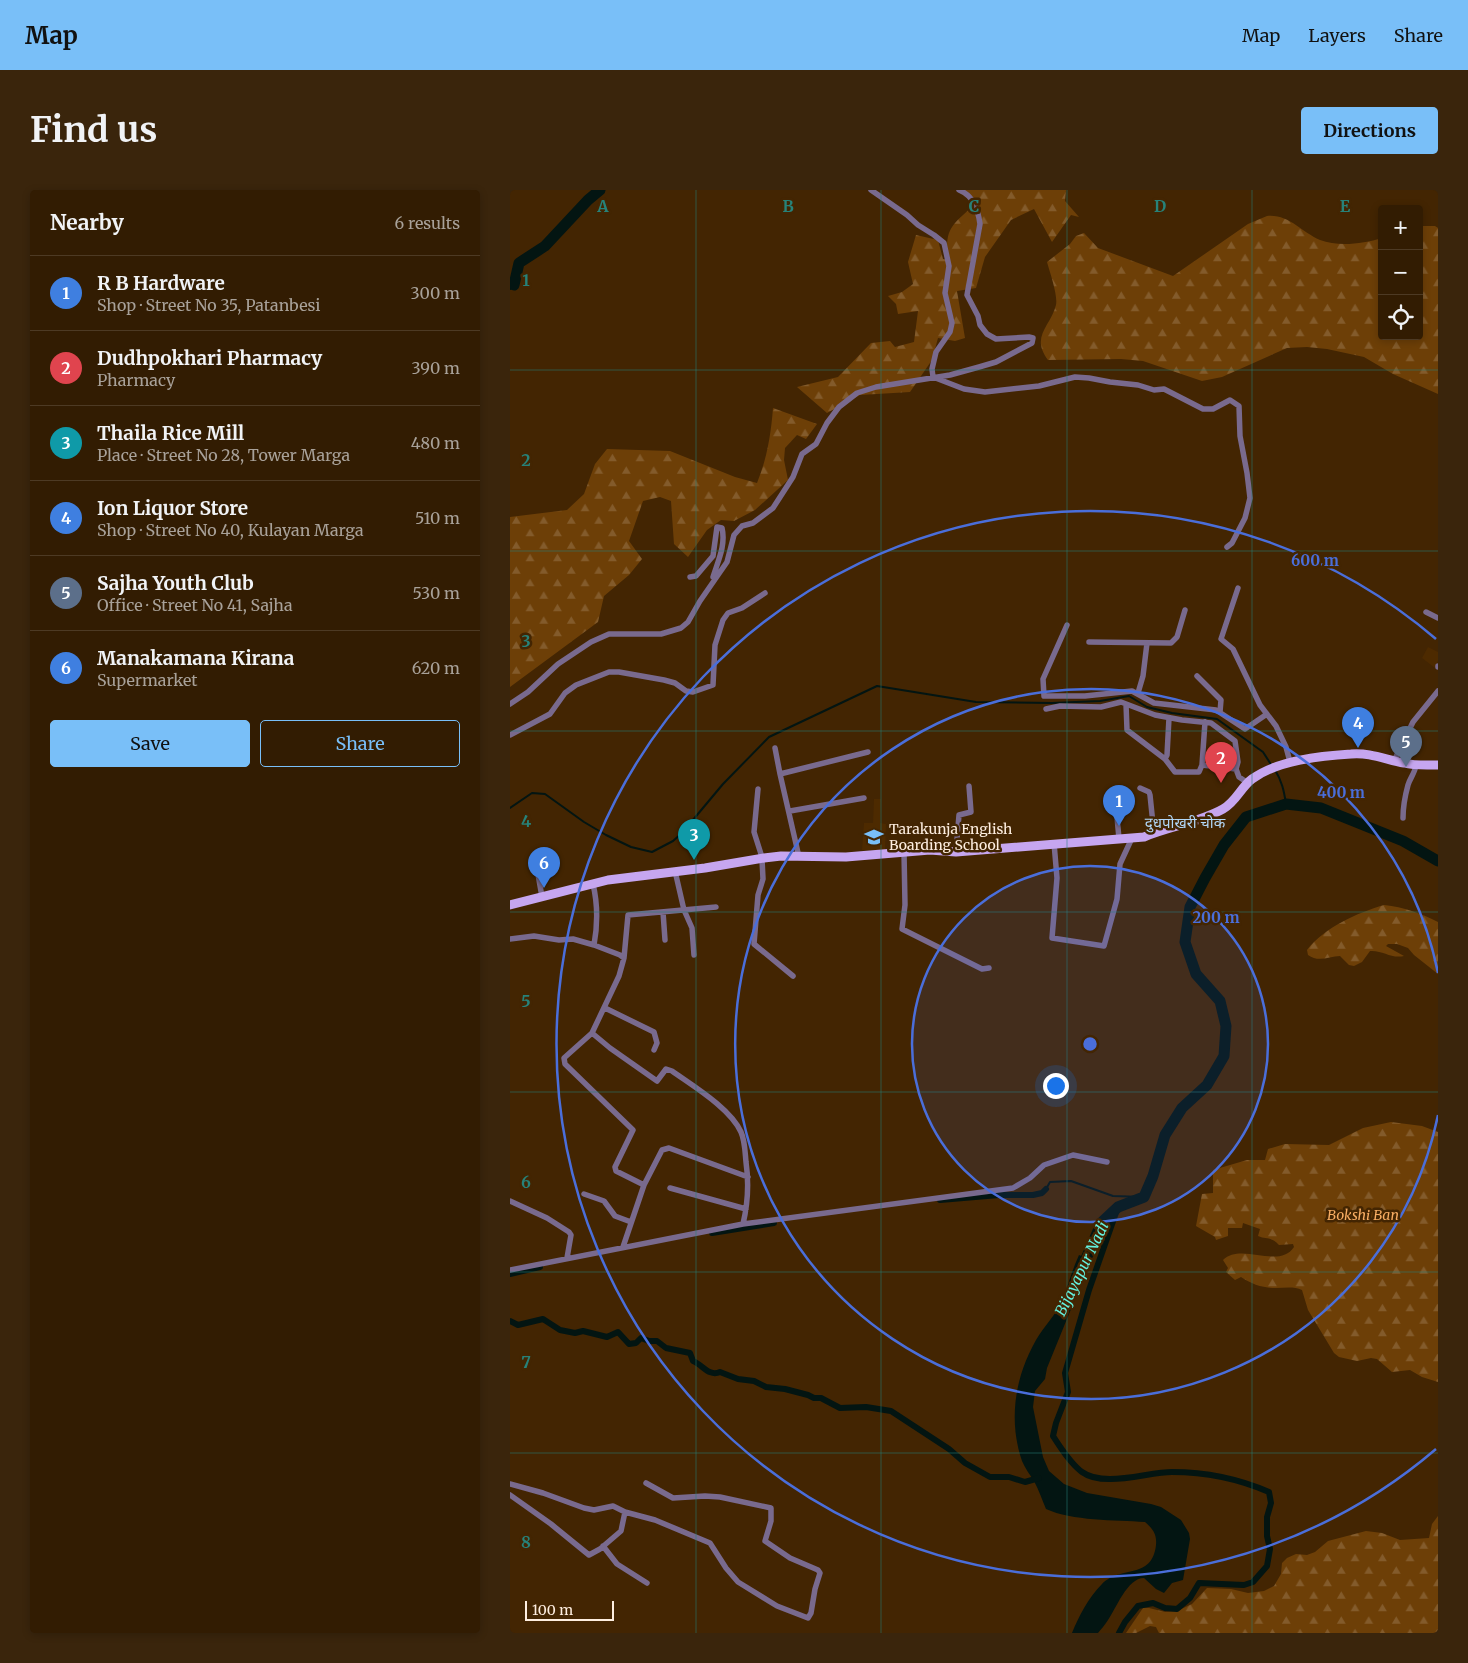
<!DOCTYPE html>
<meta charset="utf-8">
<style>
body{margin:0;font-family:Merriweather,"Noto Sans Devanagari",serif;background:#3a250c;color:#f1f3f6}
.controls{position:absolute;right:15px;top:15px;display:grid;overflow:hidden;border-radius:5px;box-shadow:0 2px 8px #0003}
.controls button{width:45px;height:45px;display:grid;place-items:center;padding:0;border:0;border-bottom:1px solid #4d3a24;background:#321c02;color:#f1f3f6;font:25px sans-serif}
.scale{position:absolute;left:15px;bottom:12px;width:89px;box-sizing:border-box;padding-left:5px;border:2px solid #feeee0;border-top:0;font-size:14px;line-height:18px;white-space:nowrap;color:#feeee0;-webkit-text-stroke:4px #432502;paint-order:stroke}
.you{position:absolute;left:545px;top:895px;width:18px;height:18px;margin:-12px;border:4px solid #fff;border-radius:50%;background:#1a73e8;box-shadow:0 0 0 8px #1a73e833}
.badge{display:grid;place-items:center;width:32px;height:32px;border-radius:50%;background:#79bff8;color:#fff;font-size:16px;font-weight:700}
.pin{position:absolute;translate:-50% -41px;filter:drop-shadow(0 1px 2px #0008)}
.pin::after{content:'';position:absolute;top:26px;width:18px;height:15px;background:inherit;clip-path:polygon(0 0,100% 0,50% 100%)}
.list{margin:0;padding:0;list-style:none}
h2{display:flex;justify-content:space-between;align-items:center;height:65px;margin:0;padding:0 20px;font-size:21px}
h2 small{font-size:16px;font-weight:400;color:#a8a199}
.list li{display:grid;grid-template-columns:32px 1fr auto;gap:15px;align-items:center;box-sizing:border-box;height:75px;padding:0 20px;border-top:1px solid #4d3a24}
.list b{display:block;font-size:19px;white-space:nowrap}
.list p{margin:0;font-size:16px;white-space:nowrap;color:#a8a199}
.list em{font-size:16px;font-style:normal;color:#a8a199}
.actions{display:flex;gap:10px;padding:15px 20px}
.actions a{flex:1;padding:11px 0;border:1px solid #79bff8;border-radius:5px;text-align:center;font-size:18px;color:#79bff8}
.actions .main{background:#79bff8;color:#111}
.icon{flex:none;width:28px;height:28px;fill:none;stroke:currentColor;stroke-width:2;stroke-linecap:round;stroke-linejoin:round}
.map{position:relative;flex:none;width:928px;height:1443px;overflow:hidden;border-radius:5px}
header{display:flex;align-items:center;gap:30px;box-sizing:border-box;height:70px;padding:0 25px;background:#79bff8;color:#111}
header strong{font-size:24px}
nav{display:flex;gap:28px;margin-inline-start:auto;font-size:18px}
.intro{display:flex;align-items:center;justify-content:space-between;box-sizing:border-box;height:120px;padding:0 30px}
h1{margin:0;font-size:35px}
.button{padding:12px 22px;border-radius:5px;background:#79bff8;color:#111;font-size:18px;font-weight:700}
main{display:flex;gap:30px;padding:0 30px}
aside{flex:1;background:#321c02;border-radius:5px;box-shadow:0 2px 8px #0003}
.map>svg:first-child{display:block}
.built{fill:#4d2a00}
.forest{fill:url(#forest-firs)}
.water{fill:#031512}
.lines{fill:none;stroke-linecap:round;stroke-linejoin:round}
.stream{stroke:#031512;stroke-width:2}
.canal{stroke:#031512;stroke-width:6}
.river{stroke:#031512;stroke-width:11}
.minor{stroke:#796a8e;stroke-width:5.5}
.primary{stroke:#c6a6f0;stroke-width:9}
.grid{fill:none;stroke:#278279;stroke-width:1;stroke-opacity:0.55}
.ring{fill:none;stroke:#4a6eda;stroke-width:2.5}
.labels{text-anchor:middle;stroke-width:5;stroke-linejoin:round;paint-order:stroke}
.poi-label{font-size:14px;fill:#feeee0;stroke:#432502;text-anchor:start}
.park-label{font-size:14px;font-style:italic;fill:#f8ad63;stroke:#432502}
.neighbourhood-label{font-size:15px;fill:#b2d8f8;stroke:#432502}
.water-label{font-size:15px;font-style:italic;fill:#63f3e1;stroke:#432502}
.grid-label{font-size:16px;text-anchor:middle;font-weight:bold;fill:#278279;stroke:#432502;stroke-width:5;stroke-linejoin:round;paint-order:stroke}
.centre{fill:#4a6eda;stroke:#432502;stroke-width:2.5}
.ring-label{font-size:15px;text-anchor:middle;font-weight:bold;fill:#4a6eda;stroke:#432502;stroke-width:5;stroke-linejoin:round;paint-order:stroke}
</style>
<header>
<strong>Map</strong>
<nav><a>Map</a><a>Layers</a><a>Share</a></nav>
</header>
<div class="intro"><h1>Find us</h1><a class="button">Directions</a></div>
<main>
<aside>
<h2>Nearby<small>6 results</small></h2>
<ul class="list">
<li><span class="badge" style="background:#3f7fe0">1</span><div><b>R B Hardware</b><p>Shop · Street No 35, Patanbesi</p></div><em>300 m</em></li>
<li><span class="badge" style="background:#e0444e">2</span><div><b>Dudhpokhari Pharmacy</b><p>Pharmacy</p></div><em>390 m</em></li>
<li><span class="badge" style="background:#0f9aa8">3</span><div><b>Thaila Rice Mill</b><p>Place · Street No 28, Tower Marga</p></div><em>480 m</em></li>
<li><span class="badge" style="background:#3f7fe0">4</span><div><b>Ion Liquor Store</b><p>Shop · Street No 40, Kulayan Marga</p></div><em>510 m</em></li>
<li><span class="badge" style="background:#5c6f8a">5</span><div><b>Sajha Youth Club</b><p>Office · Street No 41, Sajha</p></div><em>530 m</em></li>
<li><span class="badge" style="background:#3f7fe0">6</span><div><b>Manakamana Kirana</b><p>Supermarket</p></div><em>620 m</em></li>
</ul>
<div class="actions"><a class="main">Save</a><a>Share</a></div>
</aside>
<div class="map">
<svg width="928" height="1443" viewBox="0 0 928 1443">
<defs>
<pattern id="forest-firs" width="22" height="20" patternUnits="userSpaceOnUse" patternTransform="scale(1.25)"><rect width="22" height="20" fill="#6d3f07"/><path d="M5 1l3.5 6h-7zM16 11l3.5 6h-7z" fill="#835b2b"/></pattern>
</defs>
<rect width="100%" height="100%" fill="#432502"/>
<path class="built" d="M 918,457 L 928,462 L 928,471 L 925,478 L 912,468 Z
M 364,609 L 371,609 L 370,633 L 376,634 L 375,661 L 352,660 L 354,633 L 363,633 Z"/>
<path class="forest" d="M 446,0 L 556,0 L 555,11 L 569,27 L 561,25 L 542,52 L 524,19 L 501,30 L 475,67 L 466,98 L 447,101 L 455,148 L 445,151 L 428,148 L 422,170 L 400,202 L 350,205 L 317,223 L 287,197 L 328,187 L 361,153 L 380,151 L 385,157 L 404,152 L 408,121 L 388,124 L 386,114 L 378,106 L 392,102 L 403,94 L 398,72 L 406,45 L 428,50 L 433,69 L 438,70 C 434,37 443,35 465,14 Z
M 757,26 C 779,24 791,42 810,50 C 828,57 853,54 872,48 L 872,146 L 909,146 L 909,36 L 925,36 L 928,38 L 928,204 L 883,184 L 854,167 L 817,159 L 797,157 L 777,158 L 712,187 L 692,191 L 633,171 L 611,169 L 538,170 C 520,146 541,136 546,115 C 548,105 540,83 537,72 L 560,54 L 566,46 L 574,43 L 588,58 L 663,86 L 738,34 Z
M 263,218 L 307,234 L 296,249 L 287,245 L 275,258 L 274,270 L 278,290 L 245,320 L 224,331 L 211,330 L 197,340 L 178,367 L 164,354 L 161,311 L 150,307 L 133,311 L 119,351 L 132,369 L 119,385 L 94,406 L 88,432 L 0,497 L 0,327 L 57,320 L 74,304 L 85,274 L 97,259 L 160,261 L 225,287 L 247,293 C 257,269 261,244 263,218 Z
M 874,715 C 894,717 910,723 928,732 L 928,784 L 904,765 L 898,758 L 887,754 L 878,754 L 876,756 L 894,766 C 881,769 873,760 860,761 L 852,772 L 844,776 L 839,775 L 830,766 C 819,766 809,773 798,765 L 797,760 C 815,737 847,723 874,715 Z
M 881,932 L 912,936 L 928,942 L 928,1192 L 912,1187 L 900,1180 L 882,1182 L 867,1169 L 861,1168 L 847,1171 L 829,1167 L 824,1163 L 798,1120 L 792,1100 C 784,1096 774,1098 765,1098 C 753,1098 741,1094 731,1087 L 725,1090 L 716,1082 L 718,1078 L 713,1070 C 732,1052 769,1080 784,1057 L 783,1054 L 769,1055 C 761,1046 757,1050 748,1046 L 750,1039 L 733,1033 L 732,1038 L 718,1038 L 718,1046 L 706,1050 L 705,1047 L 686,1036 L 692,1004 L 703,1003 L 703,980 L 737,970 L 755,970 L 758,959 L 775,954 L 819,955 L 853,938 Z
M 928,1326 L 928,1443 L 649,1443 L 646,1437 L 640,1436 L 626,1443 L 616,1443 L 633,1418 L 639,1418 L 655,1422 L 667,1421 L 682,1414 L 697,1398 L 721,1399 L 738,1403 L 754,1401 L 764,1396 L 771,1384 L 772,1373 L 777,1368 L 786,1364 L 797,1365 L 805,1362 L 818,1351 L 856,1341 L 872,1343 L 890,1350 L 919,1348 L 922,1334 Z"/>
<path class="water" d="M 569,1065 L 581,1070 L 537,1178 L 535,1189 L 525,1201 L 523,1217 L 533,1267 L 539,1281 L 554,1294 L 577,1303 L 641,1314 L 651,1317 L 671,1330 L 679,1343 L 680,1349 L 673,1390 L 662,1393 L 654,1403 L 646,1399 L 634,1388 C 617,1388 606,1419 598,1430 C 595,1435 591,1439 588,1443 L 562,1443 C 569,1426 578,1408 592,1394 C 611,1375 642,1390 646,1355 C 647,1344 643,1339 635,1332 C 605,1330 562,1331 536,1319 C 532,1310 529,1300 524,1291 C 520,1285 515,1278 512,1271 C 498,1230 505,1187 526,1150 C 534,1136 546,1125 552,1111 C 558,1096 562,1080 569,1065 Z"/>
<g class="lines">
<path class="stream" d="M 0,99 L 4,95
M 765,580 C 772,591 774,601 776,614
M 0,618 L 22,603 L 35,604 L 74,632 L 96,645 L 121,657 L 142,662 L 163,651 L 172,643 L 213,594 L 259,547 L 367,496 L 466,512 L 542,513 L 590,511 L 619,506 L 637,517 L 662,523 L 707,529 L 753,562 L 762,576
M 536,999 L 540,992 L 561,991 L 603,1006 L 634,1007"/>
<path class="canal" d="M 430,1010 L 489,1005 L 523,1005 L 532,1003 L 536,999
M 608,1017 L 579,1100 L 555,1183 L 558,1202 L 546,1233 L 543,1246 C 551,1258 560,1273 572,1282 C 594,1298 637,1282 662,1282 C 695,1282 729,1289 759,1302 L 761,1313 L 757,1327 L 757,1346 L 760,1359 L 757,1376 L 743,1392 L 734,1395 L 689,1393 L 680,1408 L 667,1419 L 655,1418 L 643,1413 L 628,1416 L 615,1432 L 609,1443
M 202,1043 L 264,1033
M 0,1084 L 30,1077
M 0,1131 L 8,1135 L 33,1129 L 50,1140 L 65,1143 L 73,1141 L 97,1147 L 108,1142 L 119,1154 L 126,1153 L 131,1148 L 139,1151 L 147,1151 L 156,1158 L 180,1163 L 183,1171 C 193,1175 199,1187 210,1182 L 228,1189 L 244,1191 L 256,1197 L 275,1199 L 298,1205 L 304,1208 L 311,1208 L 330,1218 L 356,1217 L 381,1221 L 439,1259 L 455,1273 L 480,1287 L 499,1287 L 515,1292 L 529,1288"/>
<path class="river" d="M 4,95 L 9,73 L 35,56 L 78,10 L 90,0
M 571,1080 L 592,1032 L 608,1017 L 634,1007 L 643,986 L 655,945 L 672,918 L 697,895 L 714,866 L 716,836 L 710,811 L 686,784 L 675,752 L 680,717 L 695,688 L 714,655 L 736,627 L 776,614 L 811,618 L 893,651 L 928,671"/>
<path class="minor" d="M 361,0 L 397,25 L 408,35 L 424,45 L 434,53 L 439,76 L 435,103 L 442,133 L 440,142 L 426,162 L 422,179 L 423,187 L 454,199 L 475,202 L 529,196 L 565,187 L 579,188 L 600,192 L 628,195 L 644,200 L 654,199 L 693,219 L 703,219 L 720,210 L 729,216 L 730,246 L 737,283 L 740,308 L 735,328 L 722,353 L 717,357
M 180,387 L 186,386 L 203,366 L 207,337 L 212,338 C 216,355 208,371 203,387 L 206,388
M 728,398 L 711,449 L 723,459 L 750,515 L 766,536 L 776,557 L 780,572
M 916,422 L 928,428
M 557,435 L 533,489 L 534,506 L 575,506 L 622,501 L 644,513 L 706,520 L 735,539 L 757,524
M 579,452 L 661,453 L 667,447 L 675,420
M 928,476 L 928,477
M 687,486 L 711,510 L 710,522
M 628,503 L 633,486 L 637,453
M 0,514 L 18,502 L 48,474 L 81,452 L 99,444 L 151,444 L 171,438 L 178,432 L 190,411 L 217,372 L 224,345 L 232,336 L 243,333 L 263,318 L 283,287 L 292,264 L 306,254 L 317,233 L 329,217 L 347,203 L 366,197 L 440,185 L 469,177 L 486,172 L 522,153 L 523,148 L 519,147 L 486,149 L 477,144 L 470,135 L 468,126 L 457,105 L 470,34 C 468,20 464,6 449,0
M 616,514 L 617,540 L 655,569 L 665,582 L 689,582 L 692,575 L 726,579 L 729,587 L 738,593
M 536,519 L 550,516 L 591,517 L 611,512 L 645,525 L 672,530 L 701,533 L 725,551 L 728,572 L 726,579
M 0,545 L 40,524 L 55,503 L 66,495 L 99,482 L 109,482 L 154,490 L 165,493 L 176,501 L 183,502 L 203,495 L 205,455 L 213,430 L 218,423 L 232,418 L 255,403
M 265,558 L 270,584
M 655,569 L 657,565 L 659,528
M 884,571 L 903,532 L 928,501
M 692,575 L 695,532
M 630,598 L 639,602 L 640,605 L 643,634 L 649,641
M 248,599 L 244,642 L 251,664 L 251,669
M 607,603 C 605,616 608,635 609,649
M 280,621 L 354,608
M 893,628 C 893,616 895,606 898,595 C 900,588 905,583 906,575
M 544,653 L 547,688 L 542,748 L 594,756 L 607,709 L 610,674 L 622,648
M 394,662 L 395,715 L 392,739 L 472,779 L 479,778
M 446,662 L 449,625 L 461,622 L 459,596
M 25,667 L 32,707
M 289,667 L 270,584 L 358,562
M 252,669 L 253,689 L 248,705 L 244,754 L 283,786
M 165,681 L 174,720 L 182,738 L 184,765
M 83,694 C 88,715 88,733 84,755 L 110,765 L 114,768 L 109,786 L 82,843 L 100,858 L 147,891 L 156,879 L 162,881 C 183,896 220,918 231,942 C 235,951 235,962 236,972 C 239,993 238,1013 233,1034
M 153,722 L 155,750
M 0,749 L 24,746 L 49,750 L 63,749 L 84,755
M 114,768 L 118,725 L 206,717
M 95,818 L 144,842 L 147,853 L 144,860
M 82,843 L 54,868 L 55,874 L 123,940 L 105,977 L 106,981 L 134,995 L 152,960 L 159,958 L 238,987
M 160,998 L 236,1019
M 74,1004 L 94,1011 L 105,1026 L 121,1032
M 0,1011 L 37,1028 L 59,1042 L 61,1045 L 57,1068
M 113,1057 L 134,995
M 0,1080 L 233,1034 L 503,998 L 520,988 L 534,975 L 563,965 L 597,972
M 0,1294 L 33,1303 L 74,1318 L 84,1320 L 103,1316 L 115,1322
M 0,1305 L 41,1334 L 79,1365 L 90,1359 L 111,1341 L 115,1322 L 145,1330 L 200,1353 L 216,1378 L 228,1392 L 267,1416 L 298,1428 L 301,1423 L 305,1399 L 310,1383 L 308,1380 L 280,1368 L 255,1351 L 261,1331 L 261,1318 L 210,1307 L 195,1306 L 163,1308 L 136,1293
M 93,1356 L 107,1374 L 137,1393"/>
<path class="primary" d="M 0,715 L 98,690 L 195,678 L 254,668 L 271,666 L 336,667 L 420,660 L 446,662 L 634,647 C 660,636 688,633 713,619 C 726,612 731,597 742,589 C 768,570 811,566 841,564 C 859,562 877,570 894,573 C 906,576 916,575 928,575"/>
</g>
<path class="grid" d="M 186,0 L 186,1443M 371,0 L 371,1443M 557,0 L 557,1443M 742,0 L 742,1443M 0,180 L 928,180M 0,361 L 928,361M 0,541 L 928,541M 0,722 L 928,722M 0,902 L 928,902M 0,1082 L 928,1082M 0,1263 L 928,1263"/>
<circle cx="580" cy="854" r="178" fill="#4a6eda" fill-opacity=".12"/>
<g class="ring">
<circle cx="580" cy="854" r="178"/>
<path d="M928 925A355 355 0 1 1 928 783"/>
<path d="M926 1259A533 533 0 1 1 926 449"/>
</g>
<defs>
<g id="school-bare" transform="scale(1.5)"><path d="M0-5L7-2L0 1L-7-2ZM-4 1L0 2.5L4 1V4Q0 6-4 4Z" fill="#79bff8" stroke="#432502" stroke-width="2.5" paint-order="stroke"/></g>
</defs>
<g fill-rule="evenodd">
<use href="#school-bare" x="364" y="647"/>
</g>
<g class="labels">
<g class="poi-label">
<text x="379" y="644">Tarakunja English<tspan x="379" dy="16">Boarding School</tspan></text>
</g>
<g class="park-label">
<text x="853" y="1030">Bokshi Ban</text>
</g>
<g class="neighbourhood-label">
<text x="675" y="638">दुधपोखरी चोक</text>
</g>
<g class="water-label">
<text transform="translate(572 1079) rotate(-64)" y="5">Bijayapur Nadi</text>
</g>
</g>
<g class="grid-label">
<text x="93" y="22">A</text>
<text x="278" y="22">B</text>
<text x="464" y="22">C</text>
<text x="650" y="22">D</text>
<text x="835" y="22">E</text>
<text x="16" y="96">1</text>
<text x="16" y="276">2</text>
<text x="16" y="457">3</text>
<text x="16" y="637">4</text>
<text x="16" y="817">5</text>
<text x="16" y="998">6</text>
<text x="16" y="1178">7</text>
<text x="16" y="1358">8</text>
</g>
<circle cx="580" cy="854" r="8" class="centre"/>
<g class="ring-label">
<text x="805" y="376">600 m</text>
<text x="831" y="608">400 m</text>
<text x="706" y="733">200 m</text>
</g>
</svg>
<div class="controls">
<button>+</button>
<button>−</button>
<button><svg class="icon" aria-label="locate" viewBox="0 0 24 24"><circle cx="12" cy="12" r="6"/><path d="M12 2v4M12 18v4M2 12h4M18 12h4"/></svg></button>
</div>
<div class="scale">100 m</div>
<div class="you"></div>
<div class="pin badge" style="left:609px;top:636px;background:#3f7fe0">1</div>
<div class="pin badge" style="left:711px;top:593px;background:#e0444e">2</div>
<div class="pin badge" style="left:184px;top:670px;background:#0f9aa8">3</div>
<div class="pin badge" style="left:848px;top:558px;background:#3f7fe0">4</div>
<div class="pin badge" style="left:896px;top:577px;background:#5c6f8a">5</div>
<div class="pin badge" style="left:34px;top:698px;background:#3f7fe0">6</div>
</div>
</main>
